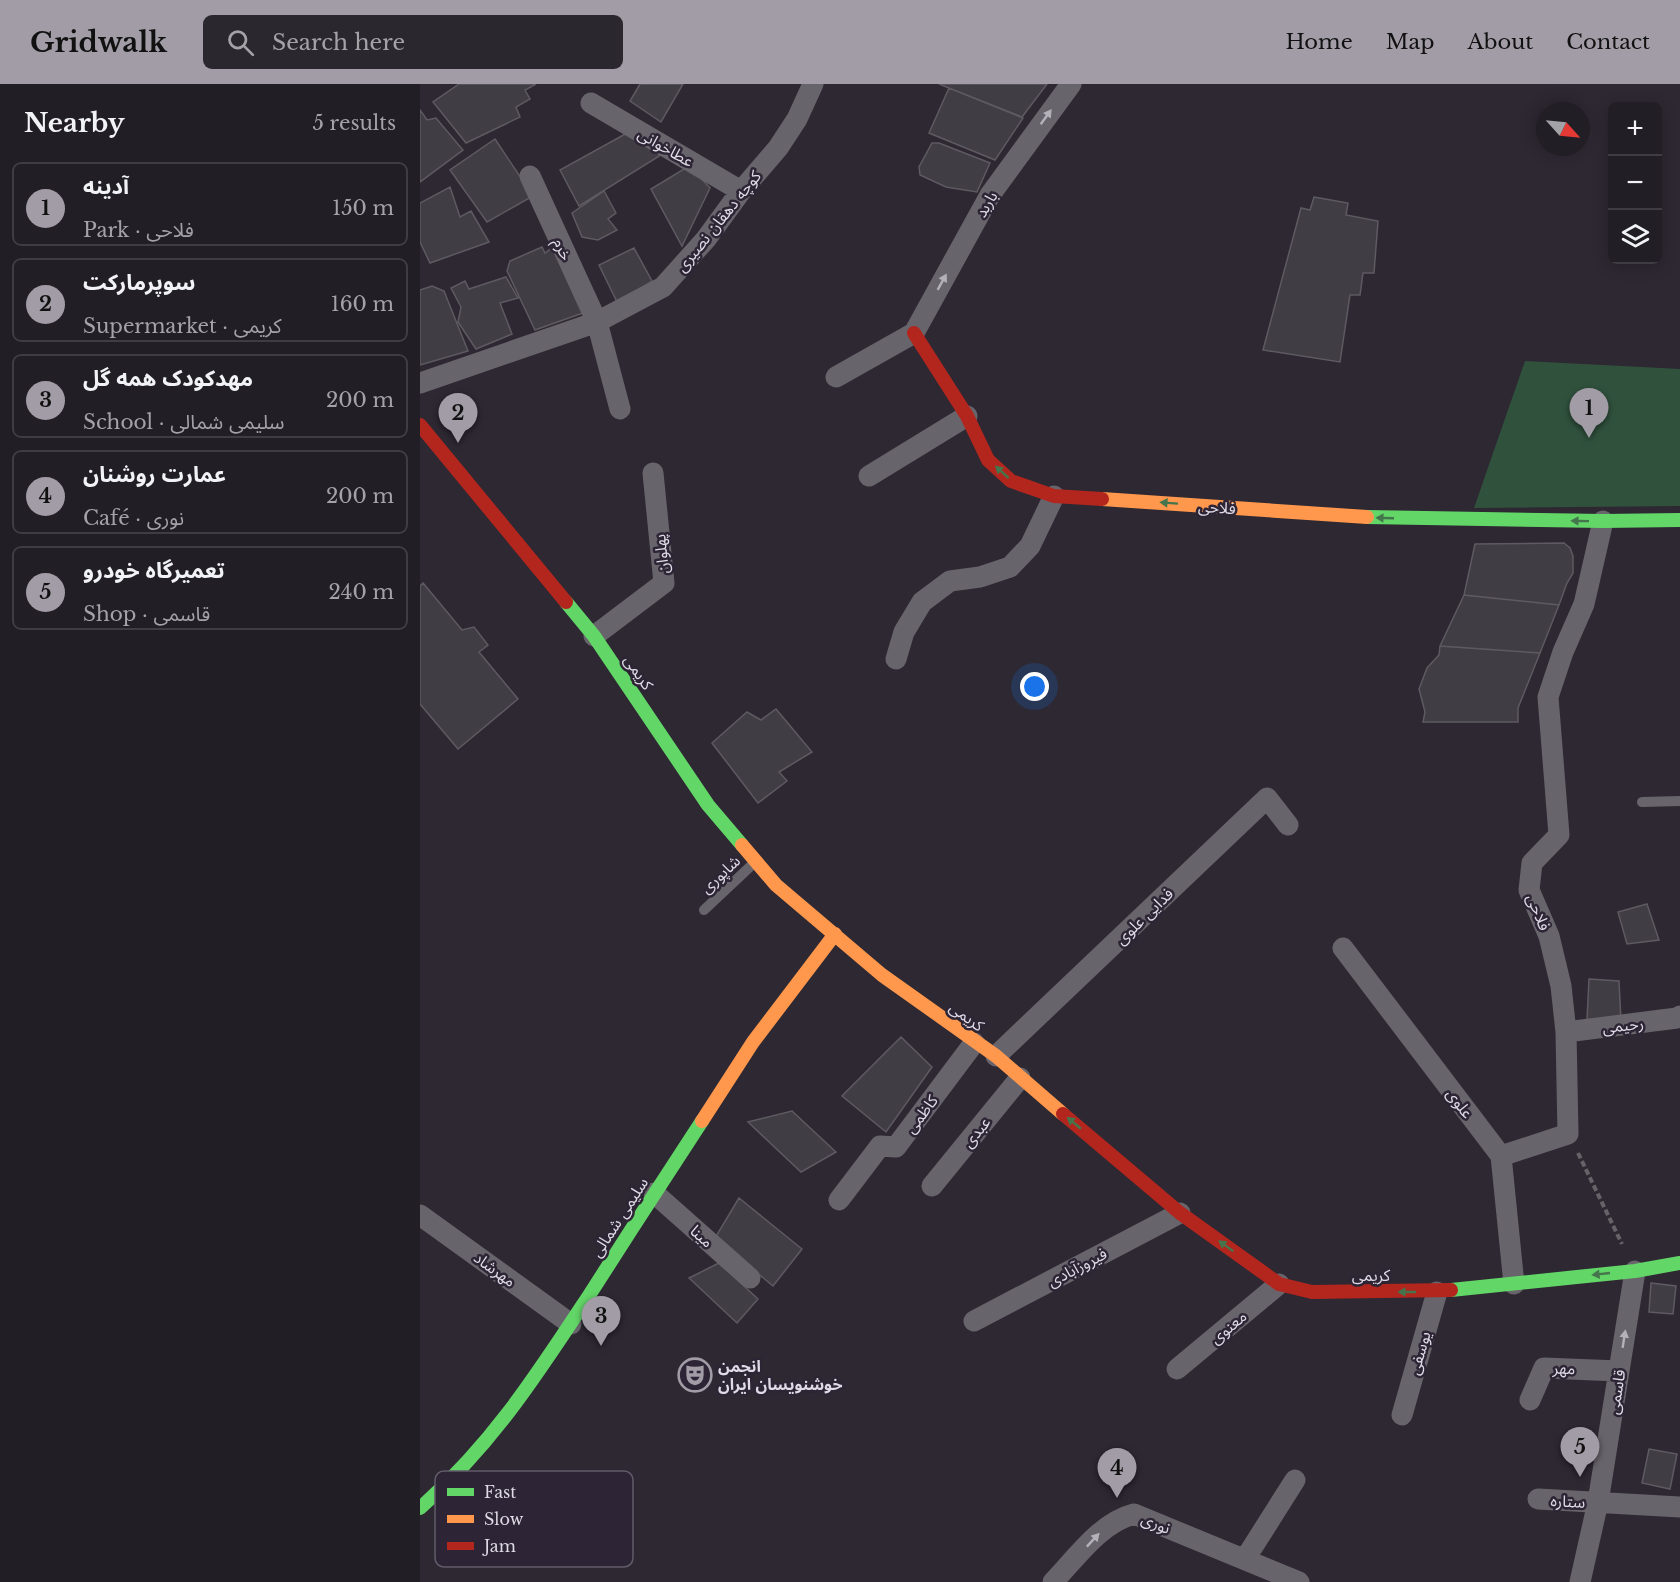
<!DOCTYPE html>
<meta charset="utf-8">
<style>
body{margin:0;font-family:"Libre Baskerville","Noto Sans Arabic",serif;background:#2a272e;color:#f1f3f6}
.controls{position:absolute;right:18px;top:18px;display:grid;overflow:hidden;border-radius:9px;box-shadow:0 3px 15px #0003}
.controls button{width:54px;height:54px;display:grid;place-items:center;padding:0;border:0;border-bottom:2px solid #3f3c43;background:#221e26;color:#f1f3f6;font:30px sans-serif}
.compass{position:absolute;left:1116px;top:18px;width:54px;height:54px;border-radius:50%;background:#221e26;box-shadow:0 3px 15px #0003;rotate:117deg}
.you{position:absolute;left:615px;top:603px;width:21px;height:21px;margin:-15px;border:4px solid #fff;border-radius:50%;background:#1a73e8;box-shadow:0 0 0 9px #1a73e833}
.badge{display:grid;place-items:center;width:39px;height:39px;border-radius:50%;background:#a19ca6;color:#111;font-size:20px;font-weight:700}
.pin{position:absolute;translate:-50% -50px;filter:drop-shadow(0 2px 3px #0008)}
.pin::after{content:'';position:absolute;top:32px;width:21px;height:18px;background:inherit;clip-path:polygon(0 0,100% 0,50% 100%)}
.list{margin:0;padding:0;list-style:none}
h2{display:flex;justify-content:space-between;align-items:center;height:78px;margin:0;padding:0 24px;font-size:26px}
h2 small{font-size:20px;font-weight:400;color:#a2a2a7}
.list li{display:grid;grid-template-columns:39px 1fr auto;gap:18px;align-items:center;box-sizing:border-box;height:84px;margin:0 12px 12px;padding:0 12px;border:2px solid #3f3c43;border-radius:9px}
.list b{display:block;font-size:22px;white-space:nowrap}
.list p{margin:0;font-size:20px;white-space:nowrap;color:#a2a2a7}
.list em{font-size:20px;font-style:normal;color:#a2a2a7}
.icon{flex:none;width:33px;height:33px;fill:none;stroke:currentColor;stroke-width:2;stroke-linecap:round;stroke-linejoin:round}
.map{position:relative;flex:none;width:1260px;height:1498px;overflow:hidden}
header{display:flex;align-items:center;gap:36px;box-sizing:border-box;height:84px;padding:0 30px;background:#a19ca6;color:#111}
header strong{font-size:28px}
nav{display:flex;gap:33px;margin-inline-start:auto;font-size:21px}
.search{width:420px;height:54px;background:#2a272e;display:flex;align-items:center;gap:15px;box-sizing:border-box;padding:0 21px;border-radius:9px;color:#a2a2a7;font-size:22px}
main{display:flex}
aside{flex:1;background:#221e26}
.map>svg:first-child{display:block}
.green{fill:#30523d}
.building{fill:#413d44;stroke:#5e5a62;stroke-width:1.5}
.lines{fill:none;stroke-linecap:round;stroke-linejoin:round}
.path{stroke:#656268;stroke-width:4;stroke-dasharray:6 3;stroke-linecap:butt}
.lane{stroke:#68646b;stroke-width:10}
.street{stroke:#68646b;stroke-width:21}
.fast{stroke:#63d668;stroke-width:14}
.slow{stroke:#ff974d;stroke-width:14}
.jam{stroke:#b3261e;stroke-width:14}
.oneway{fill:#b5b1ba}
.oneway2{fill:#45754c}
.labels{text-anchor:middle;stroke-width:5;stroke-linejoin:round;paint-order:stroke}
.street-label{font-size:16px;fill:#dfdae5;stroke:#2d2535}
.poi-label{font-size:16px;font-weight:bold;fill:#dfdae5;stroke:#2d2535;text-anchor:start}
.key{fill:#2d2535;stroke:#625b6a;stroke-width:1.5}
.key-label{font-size:16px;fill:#dfdae5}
</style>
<header>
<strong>Gridwalk</strong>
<div class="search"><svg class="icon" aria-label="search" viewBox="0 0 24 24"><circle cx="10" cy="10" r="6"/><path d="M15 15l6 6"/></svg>Search here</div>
<nav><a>Home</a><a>Map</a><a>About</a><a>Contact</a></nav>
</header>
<main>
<aside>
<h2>Nearby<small>5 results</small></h2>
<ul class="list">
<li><span class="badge">1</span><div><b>آدینه</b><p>Park · فلاحی</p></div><em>150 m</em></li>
<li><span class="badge">2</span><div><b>سوپرمارکت</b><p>Supermarket · کریمی</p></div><em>160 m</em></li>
<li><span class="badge">3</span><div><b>مهدکودک همه گل</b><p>School · سلیمی شمالی</p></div><em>200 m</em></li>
<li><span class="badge">4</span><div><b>عمارت روشنان</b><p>Café · نوری</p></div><em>200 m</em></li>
<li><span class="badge">5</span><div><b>تعمیرگاه خودرو</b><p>Shop · قاسمی</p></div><em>240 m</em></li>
</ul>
</aside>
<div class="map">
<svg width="1260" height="1498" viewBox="0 0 1260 1498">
<rect width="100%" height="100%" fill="#2d2832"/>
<path class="green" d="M 1105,277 L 1260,285 L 1260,422 L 1054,424 Z"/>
<path class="building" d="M 39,0 L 116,0 L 105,6 L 110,15 L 96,23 L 100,33 L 46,59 L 13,18 Z
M 220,0 L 263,0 L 241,38 L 210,17 Z
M 519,0 L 627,0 L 602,33 Z
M 529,4 L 603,34 L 575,76 L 509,49 Z
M 0,26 L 7,36 L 16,34 L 43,66 L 0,98 Z
M 218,43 L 249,66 L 159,122 L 140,86 Z
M 75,55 L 113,112 L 67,138 L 30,86 Z
M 512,59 L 519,59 L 570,79 L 557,108 L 526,103 L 500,91 L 499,83 Z
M 269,82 L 290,104 L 262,162 L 231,105 Z
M 30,103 L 40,133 L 51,127 L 69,158 L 10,179 L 0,158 L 0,119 Z
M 184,107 L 196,129 L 188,135 L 197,146 L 178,156 L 162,153 L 152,129 Z
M 894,113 L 928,119 L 926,131 L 958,137 L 954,189 L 943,189 L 940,211 L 930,211 L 920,278 L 843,266 L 881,124 L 890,126 Z
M 137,160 L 174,225 L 115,246 L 87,187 L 90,177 L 122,163 L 125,169 Z
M 214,164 L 232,197 L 198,220 L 179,181 Z
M 86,193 L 98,214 L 80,219 L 92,250 L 56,265 L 38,238 L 41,223 L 31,204 L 45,197 L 49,205 Z
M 12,202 L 24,207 L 48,267 L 0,281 L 0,206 Z
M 1144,459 L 1150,464 L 1153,472 L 1153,489 L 1147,499 L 1139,521 L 1044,511 L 1055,460 Z
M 3,499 L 42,546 L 54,543 L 68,561 L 59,568 L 98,615 L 38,665 L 0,620 L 0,502 Z
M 1044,511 L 1139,521 L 1120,569 L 1020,562 Z
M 1020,562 L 1120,569 L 1098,624 L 1098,638 L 1003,638 L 1005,628 L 999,605 L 1007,584 L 1019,571 Z
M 356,625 L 392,668 L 359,688 L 367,697 L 338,719 L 292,659 L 327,628 L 341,636 Z
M 1227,820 L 1239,856 L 1207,860 L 1198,828 Z
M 1169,895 L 1199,897 L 1201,937 L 1167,936 Z
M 481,953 L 512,983 L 466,1048 L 422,1012 Z
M 372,1027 L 416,1068 L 381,1088 L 328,1038 Z
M 319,1114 L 382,1165 L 353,1202 L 295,1154 Z
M 299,1179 L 338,1215 L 317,1239 L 269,1194 Z
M 1231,1199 L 1256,1202 L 1253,1230 L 1229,1228 Z
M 1229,1365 L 1257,1370 L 1250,1405 L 1222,1399 Z"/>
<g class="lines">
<path class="path" d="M 1158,1069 L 1202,1160"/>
<path class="lane" d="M 1222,718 L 1260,717
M 284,826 L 334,779"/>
<path class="street" d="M 171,19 L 321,107
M 110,92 L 177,238 L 200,325
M 416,293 L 494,249 L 570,111 L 651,0
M 0,299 L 177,238 L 243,203 L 286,155 L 321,107 L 358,64 L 377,35 L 393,0
M 449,392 L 547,332
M 174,552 L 244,499 L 233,389
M 476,575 L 484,548 L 502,518 L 530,497 L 560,493 L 590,483 L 610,462 L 634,412
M 923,864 L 1081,1072 L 1094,1200
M 1146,948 L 1257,934 L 1260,932
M 576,972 L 847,714 L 868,741
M 1081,1072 L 1148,1050 L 1146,948 L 1141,902 L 1129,852 L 1109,806 L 1112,779 L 1139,751 L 1128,613 L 1143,568 L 1164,520 L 1183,437
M 512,1102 L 600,994
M 234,1109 L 330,1194
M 419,1116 L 460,1062 L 476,1063 L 554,959
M 0,1131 L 151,1240
M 554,1237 L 760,1129
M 757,1285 L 859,1200
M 1110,1316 L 1124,1284 L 1199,1287
M 982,1331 L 1017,1208
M 1118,1415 L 1260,1423
M 825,1475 L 875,1396
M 633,1498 C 657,1473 680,1439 714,1430 L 879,1498
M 1160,1498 L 1178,1418 L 1215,1187"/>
<path class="fast" d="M 947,433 L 1183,437 L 1260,436
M 146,518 L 174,552 L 288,721 L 322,761
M 1031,1206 L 1215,1187 L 1260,1179
M 0,1424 C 72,1361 118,1289 170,1210 C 207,1152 244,1095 282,1037"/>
<path class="slow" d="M 682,415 L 947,433
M 322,761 L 356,801 L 462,891 L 576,972 L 643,1030
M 282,1037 L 333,958 L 415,850"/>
<path class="jam" d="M 494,249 L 547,332 L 568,376 L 591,397 L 634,412 L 682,415
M 0,341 L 146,518
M 643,1030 L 760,1129 L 859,1200 L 892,1208 L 1031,1206"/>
</g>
<defs><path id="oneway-solid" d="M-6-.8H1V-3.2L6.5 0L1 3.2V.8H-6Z" transform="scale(1.5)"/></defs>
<g class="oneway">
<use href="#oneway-solid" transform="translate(626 33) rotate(-54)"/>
<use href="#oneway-solid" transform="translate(522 198) rotate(-61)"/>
<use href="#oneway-solid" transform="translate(1204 1255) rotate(-81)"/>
<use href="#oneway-solid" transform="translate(673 1456) rotate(-47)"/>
</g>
<g class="oneway2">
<use href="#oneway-solid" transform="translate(582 388) rotate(-138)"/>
<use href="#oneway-solid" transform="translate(749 419) rotate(-176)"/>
<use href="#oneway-solid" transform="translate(965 434) rotate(-178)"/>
<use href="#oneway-solid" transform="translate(1160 437) rotate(-179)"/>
<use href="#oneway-solid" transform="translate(654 1039) rotate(-140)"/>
<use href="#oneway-solid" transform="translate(806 1162) rotate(-144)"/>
<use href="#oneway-solid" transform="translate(1181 1190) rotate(174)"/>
<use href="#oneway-solid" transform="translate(987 1208) rotate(180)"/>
</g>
<defs>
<g id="theatre-ring" transform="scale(1.725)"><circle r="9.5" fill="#2d2535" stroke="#a19ca6" stroke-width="1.5"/><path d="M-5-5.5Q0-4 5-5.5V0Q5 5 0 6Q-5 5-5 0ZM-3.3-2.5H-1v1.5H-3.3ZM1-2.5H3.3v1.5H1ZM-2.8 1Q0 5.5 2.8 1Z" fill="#a19ca6"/></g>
</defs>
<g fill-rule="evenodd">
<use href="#theatre-ring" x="275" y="1291"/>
</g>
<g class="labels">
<g class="street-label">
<text transform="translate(246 63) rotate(30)" y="6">عطاخوانی</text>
<text transform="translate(566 120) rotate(-59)" y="6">باربد</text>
<text transform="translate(298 137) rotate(-51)" y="6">کوچه دهقان نصیری</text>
<text transform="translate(143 165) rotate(65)" y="6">خرم</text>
<text transform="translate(797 423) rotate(4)" y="6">فلاحی</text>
<text transform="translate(241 470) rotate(-96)" y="6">پهلوان</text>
<text transform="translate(219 588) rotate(56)" y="6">کریمی</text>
<text transform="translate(300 790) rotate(-43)" y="6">شاپوری</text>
<text transform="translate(1119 828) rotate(68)" y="6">فلاحی</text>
<text transform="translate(724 832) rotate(-44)" y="6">فدایی علوی</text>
<text transform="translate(547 932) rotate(36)" y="6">کریمی</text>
<text transform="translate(1203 941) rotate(-7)" y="6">رحیمی</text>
<text transform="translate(1040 1019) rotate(53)" y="6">علوی</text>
<text transform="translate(501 1030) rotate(-53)" y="6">کاظمی</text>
<text transform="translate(556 1048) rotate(-51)" y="6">عبدی</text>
<text transform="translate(199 1133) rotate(-57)" y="6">سلیمی شمالی</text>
<text transform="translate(282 1152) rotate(42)" y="6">مینا</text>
<text transform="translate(657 1183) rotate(-28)" y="6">فیروزآبادی</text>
<text transform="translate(75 1185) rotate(36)" y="6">مهرشاد</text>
<text x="951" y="1197">کریمی</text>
<text transform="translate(808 1243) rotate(-40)" y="6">معنوی</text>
<text transform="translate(999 1269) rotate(-74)" y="6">یوسفی</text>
<text transform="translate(1144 1284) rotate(2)" y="6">مهر</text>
<text transform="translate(1196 1308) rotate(-81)" y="6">قاسمی</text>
<text transform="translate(1148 1417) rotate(3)" y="6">ستاره</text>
<text transform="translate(736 1439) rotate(22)" y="6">نوری</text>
</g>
<g class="poi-label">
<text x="298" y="1288">انجمن<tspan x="298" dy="18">خوشنویسان ایران</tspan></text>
</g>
</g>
<rect x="15" y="1387" width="198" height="96" rx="9" class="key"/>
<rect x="27" y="1404" width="27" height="8" fill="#63d668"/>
<rect x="27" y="1431" width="27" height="8" fill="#ff974d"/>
<rect x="27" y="1458" width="27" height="8" fill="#b3261e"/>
<g class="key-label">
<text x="64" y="1414">Fast</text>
<text x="64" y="1441">Slow</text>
<text x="64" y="1468">Jam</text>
</g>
</svg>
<div class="controls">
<button>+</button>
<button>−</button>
<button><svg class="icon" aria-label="layers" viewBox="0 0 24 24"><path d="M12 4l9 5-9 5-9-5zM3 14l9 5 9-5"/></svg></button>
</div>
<svg class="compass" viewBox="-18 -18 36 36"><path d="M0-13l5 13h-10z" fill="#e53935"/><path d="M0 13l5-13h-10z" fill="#a2a2a7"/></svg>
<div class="you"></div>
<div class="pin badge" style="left:1169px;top:354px">1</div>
<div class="pin badge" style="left:38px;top:359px">2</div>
<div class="pin badge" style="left:181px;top:1262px">3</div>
<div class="pin badge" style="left:697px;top:1414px">4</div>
<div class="pin badge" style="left:1160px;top:1393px">5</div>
</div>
</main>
